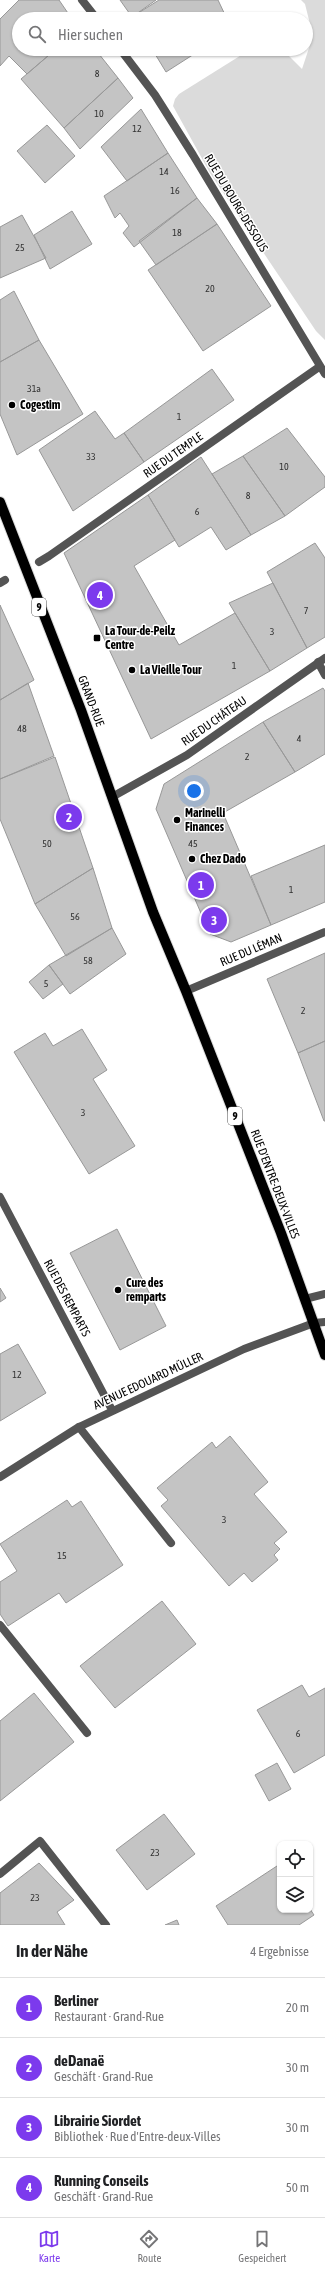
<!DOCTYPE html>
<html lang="de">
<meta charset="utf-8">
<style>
body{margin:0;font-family:"Asap Condensed",sans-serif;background:#f2f2f2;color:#202124}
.controls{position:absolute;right:12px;bottom:12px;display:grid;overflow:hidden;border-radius:8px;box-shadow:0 1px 3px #0004}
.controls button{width:36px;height:36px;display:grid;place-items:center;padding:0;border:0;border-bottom:1px solid #e0e0e0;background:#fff;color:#202124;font:20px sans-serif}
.you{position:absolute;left:194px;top:791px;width:14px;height:14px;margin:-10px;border:3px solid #fff;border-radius:50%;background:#1a73e8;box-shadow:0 0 0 6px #1a73e833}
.badge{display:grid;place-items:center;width:26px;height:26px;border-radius:50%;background:#7c3aed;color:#fff;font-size:13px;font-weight:700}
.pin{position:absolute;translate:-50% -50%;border:2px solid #fff;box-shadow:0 1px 4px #0006}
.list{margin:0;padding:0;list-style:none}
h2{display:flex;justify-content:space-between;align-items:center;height:52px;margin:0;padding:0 16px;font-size:17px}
h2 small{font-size:13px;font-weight:400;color:#757577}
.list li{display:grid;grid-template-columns:26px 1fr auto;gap:12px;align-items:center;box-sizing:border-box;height:60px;padding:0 16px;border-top:1px solid #e0e0e0}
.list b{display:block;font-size:15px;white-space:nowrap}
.list p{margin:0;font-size:13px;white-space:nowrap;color:#757577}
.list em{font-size:13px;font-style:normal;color:#757577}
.icon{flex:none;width:22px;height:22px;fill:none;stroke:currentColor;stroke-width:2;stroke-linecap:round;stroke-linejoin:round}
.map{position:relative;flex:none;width:325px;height:1925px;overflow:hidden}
.search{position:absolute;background:#fff;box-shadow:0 1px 3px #0004;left:12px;right:12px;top:12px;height:44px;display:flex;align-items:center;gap:10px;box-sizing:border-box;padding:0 14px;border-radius:22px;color:#757577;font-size:15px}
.sheet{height:292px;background:#fff}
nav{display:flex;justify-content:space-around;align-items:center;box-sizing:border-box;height:56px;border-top:1px solid #e0e0e0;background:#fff;font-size:11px;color:#757577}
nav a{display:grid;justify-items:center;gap:2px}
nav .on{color:#7c3aed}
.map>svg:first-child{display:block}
.green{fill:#dbdbdb}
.building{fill:#c4c4c4;stroke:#989898}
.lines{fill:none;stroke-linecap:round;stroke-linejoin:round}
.primary-casing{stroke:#dbdbdb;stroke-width:12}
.service{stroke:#545454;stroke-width:8}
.pedestrian{stroke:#545454;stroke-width:8}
.minor{stroke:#545454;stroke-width:8}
.primary{stroke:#000;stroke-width:10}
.poi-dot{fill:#000;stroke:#fff;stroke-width:1.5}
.labels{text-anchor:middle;stroke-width:3;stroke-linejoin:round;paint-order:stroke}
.number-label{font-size:10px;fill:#313131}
.shield{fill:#fff;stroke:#4c4c4c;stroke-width:1}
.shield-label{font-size:11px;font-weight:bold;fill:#000}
.street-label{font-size:12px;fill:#000;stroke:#fff}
.poi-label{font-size:12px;font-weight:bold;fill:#000;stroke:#fff;text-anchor:start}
</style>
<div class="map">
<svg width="325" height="1925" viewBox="0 0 325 1925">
<rect width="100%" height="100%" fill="#fff"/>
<path class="green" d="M 301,0 L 325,0 L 325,340 L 316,331 L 210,173 L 173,106 L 175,99 L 179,94 L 251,49 L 282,49 L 302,69 L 313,36 L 305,4 Z"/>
<path class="building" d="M 19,0 L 59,0 L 72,19 L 19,19 L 19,49 L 56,49 L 27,74 L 9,56 L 0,66 L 0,19 Z
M 120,0 L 156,0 L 132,17 Z
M 159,0 L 218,0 L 227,19 L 133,19 L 132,17 Z
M 56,49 L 95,49 L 118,78 L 64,128 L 21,79 Z
M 152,49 L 202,49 L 166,72 Z
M 118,78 L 133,98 L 80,149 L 64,128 Z
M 141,109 L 168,153 L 127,181 L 101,147 Z
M 47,125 L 75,156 L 45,183 L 17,151 Z
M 168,153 L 197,198 L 134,247 L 123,233 L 129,226 L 120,213 L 115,218 L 104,196 Z
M 197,198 L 217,224 L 156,265 L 139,241 Z
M 72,211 L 92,244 L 50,269 L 34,235 Z
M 22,215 L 46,258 L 0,278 L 0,227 Z
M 217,224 L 271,306 L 203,351 L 148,270 Z
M 14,291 L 39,340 L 0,362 L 0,300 Z
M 39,340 L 83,414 L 17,455 L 0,414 L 0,362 Z
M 212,369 L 234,400 L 144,462 L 124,433 Z
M 95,411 L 115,439 L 124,433 L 144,462 L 73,511 L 39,450 Z
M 287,428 L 325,477 L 325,487 L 285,516 L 243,456 Z
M 243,456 L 285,516 L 251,535 L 212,474 Z
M 201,457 L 251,535 L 226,550 L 211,527 L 179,547 L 148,495 Z
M 148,495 L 175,540 L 134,566 L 179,645 L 235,613 L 270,671 L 151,739 L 64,553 Z
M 315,543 L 325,558 L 325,637 L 307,648 L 267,572 Z
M 273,583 L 307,648 L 270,671 L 229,603 Z
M 0,605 L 34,680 L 0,700 Z
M 28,683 L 54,756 L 0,779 L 0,700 Z
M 323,688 L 325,691 L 325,754 L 295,772 L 263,722 Z
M 263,722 L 295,772 L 223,813 L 271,925 L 231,942 L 210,934 L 156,809 L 164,784 Z
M 55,757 L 93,868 L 35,904 L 0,819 L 0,779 Z
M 325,845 L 325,902 L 271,925 L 251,876 Z
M 93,868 L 112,928 L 66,956 L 35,904 Z
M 112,928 L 126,954 L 70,994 L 49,965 Z
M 325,953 L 325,1041 L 298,1053 L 267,979 Z
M 49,965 L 63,984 L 43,999 L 29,982 Z
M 82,1029 L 107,1070 L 93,1079 L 135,1146 L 89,1174 L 14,1052 L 45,1033 L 53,1046 Z
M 325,1041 L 325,1121 L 324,1121 L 298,1053 Z
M 117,1229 L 166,1326 L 120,1350 L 70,1253 Z
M 0,1288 L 6,1298 L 0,1302 Z
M 18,1344 L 46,1393 L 0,1421 L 0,1354 Z
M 230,1436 L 268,1482 L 254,1494 L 287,1532 L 274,1543 L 280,1549 L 274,1555 L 278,1560 L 252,1582 L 244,1573 L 229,1586 L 161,1506 L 168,1500 L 157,1488 L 212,1442 L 216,1448 Z
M 67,1500 L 72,1507 L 81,1501 L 123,1565 L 66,1603 L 59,1593 L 8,1626 L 0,1614 L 0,1582 L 17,1571 L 0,1544 Z
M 162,1601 L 196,1644 L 115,1708 L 80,1666 Z
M 302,1685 L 309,1697 L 325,1688 L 325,1755 L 294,1773 L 257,1710 Z
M 34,1693 L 74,1742 L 0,1801 L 0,1721 Z
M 277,1763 L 291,1789 L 269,1801 L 255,1775 Z
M 164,1814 L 195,1854 L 147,1890 L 116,1850 Z
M 39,1863 L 74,1900 L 57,1912 L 65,1925 L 0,1925 L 0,1893 Z
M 280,1864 L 280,1910 L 310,1909 L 314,1915 L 299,1925 L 228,1925 L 216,1906 Z
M 177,1920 L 179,1925 L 165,1925 Z"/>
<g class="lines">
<g class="primary-casing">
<path id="primary" d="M 0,502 L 81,710 L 153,912 L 186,991 L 281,1233 L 325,1355"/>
</g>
<path class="service" d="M 314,1323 L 325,1322
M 79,1427 L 171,1543
M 0,1625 L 87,1733
M 0,1874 L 40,1841 L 106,1925"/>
<path class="pedestrian" d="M 39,562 L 49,556 L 319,367
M 0,583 L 5,580"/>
<path class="minor" d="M 82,0 L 97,19
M 120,49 L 155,95 L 193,155 L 325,374
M 318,662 L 325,675
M 112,797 L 187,755 L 325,658
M 186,991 L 325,932
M 0,1197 L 112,1410
M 305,1299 L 325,1294
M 0,1477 L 79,1427 L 244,1349 L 314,1323"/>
<use href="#primary" class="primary"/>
</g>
<g class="poi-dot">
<circle cx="12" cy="405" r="4"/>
<rect x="93" y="634" width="8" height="8" rx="2"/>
<circle cx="132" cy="670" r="4"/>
<circle cx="177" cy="820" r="4"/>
<circle cx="192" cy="859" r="4"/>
<circle cx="118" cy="1290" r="4"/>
</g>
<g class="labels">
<g class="number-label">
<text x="97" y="77">8</text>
<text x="99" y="117">10</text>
<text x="137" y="132">12</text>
<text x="164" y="175">14</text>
<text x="175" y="194">16</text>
<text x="177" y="236">18</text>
<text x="20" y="251">25</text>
<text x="210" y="292">20</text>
<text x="34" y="392">31a</text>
<text x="179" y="420">1</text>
<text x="91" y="460">33</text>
<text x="284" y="470">10</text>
<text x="248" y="499">8</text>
<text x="197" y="515">6</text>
<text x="306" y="614">7</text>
<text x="272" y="635">3</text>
<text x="234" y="669">1</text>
<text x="22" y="732">48</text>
<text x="299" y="742">4</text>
<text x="247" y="760">2</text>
<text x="47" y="847">50</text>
<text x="193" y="847">45</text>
<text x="291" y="893">1</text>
<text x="75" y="920">56</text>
<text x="88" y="964">58</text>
<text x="46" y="987">5</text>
<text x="303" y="1014">2</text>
<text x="83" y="1116">3</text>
<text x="17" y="1378">12</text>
<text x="224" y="1523">3</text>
<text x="62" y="1559">15</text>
<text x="298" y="1737">6</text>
<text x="155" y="1856">23</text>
<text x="35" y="1901">23</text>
</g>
<g class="shield">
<rect x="32" y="598" width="14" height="18" rx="3"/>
<rect x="228" y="1107" width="14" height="18" rx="3"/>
</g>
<g class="shield-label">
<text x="39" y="611">9</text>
<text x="235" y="1120">9</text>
</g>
<g class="street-label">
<text transform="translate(236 203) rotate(59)" y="4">RUE DU BOURG-DESSOUS</text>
<text transform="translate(173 455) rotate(-35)" y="4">RUE DU TEMPLE</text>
<text transform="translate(91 701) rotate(69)" y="4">GRAND-RUE</text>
<text transform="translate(214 721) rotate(-35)" y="4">RUE DU CHÂTEAU</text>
<text transform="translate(251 950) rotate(-23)" y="4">RUE DU LÉMAN</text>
<text transform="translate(275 1184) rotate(69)" y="4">RUE D'ENTRE-DEUX-VILLES</text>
<text transform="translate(67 1298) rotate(62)" y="4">RUE DES REMPARTS</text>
<text transform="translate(148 1381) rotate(-25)" y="4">AVENUE EDOUARD MÜLLER</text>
</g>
<g class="poi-label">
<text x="20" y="409">Cogestim</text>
<text x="105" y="635">La Tour-de-Peilz<tspan x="105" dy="14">Centre</tspan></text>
<text x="140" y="674">La Vieille Tour</text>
<text x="185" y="817">Marinelli<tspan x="185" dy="14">Finances</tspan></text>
<text x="200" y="863">Chez Dado</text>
<text x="126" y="1287">Cure des<tspan x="126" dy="14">remparts</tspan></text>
</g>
</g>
</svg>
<div class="controls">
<button><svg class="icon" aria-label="locate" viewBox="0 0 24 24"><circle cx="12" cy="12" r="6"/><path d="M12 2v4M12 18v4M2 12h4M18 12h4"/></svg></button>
<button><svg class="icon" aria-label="layers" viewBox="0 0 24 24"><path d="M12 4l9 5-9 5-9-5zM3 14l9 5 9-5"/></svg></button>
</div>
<div class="you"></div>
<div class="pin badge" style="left:201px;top:885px">1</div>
<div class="pin badge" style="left:69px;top:817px">2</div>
<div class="pin badge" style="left:214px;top:920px">3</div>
<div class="pin badge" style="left:100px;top:595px">4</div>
<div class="search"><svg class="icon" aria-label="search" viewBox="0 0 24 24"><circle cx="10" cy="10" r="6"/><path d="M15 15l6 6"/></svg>Hier suchen</div>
</div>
<section class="sheet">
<h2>In der Nähe<small>4 Ergebnisse</small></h2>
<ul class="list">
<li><span class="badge">1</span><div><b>Berliner</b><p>Restaurant · Grand-Rue</p></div><em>20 m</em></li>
<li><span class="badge">2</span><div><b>deDanaë</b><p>Geschäft · Grand-Rue</p></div><em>30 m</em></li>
<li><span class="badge">3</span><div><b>Librairie Siordet</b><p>Bibliothek · Rue d'Entre-deux-Villes</p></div><em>30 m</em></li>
<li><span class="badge">4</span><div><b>Running Conseils</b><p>Geschäft · Grand-Rue</p></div><em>50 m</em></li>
</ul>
</section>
<nav>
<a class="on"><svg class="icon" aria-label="map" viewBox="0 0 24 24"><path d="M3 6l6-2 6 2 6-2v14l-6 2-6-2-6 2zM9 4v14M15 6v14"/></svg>Karte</a>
<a><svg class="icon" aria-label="directions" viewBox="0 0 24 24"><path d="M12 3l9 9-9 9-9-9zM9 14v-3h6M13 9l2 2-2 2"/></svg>Route</a>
<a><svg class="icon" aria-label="saved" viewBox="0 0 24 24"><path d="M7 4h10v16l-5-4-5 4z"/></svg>Gespeichert</a>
</nav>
